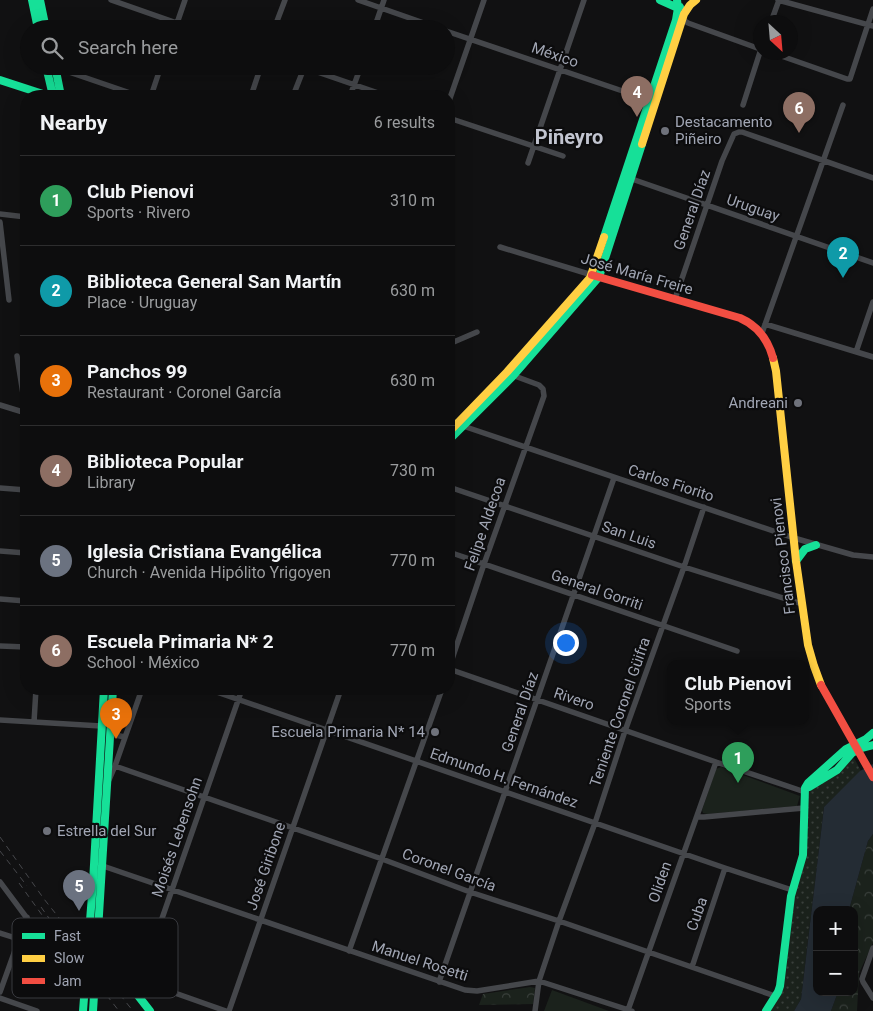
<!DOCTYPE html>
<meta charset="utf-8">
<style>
body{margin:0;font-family:Roboto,sans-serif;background:#161617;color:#f1f3f6}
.controls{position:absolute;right:15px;bottom:15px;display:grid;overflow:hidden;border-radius:10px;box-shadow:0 5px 20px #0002}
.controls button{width:45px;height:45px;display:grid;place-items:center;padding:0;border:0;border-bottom:1px solid #2d2d2e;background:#0d0d0e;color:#f1f3f6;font:25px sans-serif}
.compass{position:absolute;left:753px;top:15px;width:45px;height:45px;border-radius:50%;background:#0d0d0e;box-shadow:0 5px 20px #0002;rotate:154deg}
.you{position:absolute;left:565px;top:642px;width:18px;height:18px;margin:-12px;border:4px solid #fff;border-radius:50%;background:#1a73e8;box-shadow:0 0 0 8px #1a73e833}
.badge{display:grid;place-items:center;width:32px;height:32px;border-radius:50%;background:#2563eb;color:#fff;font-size:16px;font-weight:700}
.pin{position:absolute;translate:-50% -41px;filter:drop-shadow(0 1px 2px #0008)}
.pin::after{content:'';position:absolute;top:26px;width:18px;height:15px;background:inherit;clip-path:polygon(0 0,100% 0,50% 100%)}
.popup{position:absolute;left:667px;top:660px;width:142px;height:65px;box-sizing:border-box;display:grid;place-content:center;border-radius:10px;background:#0d0d0e;filter:drop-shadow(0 1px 4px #0005);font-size:16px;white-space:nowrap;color:#9a9c9e}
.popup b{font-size:19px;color:#f1f3f6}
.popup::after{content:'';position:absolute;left:50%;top:100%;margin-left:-10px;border:10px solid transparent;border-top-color:#0d0d0e}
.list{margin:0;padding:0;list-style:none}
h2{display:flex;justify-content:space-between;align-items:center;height:65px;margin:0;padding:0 20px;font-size:21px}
h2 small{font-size:16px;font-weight:400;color:#9a9c9e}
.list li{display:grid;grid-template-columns:32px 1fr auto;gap:15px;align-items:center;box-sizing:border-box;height:90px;padding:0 20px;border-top:1px solid #2d2d2e}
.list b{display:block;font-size:19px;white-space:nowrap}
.list p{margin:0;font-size:16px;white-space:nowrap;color:#9a9c9e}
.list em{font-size:16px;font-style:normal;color:#9a9c9e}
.icon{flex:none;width:28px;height:28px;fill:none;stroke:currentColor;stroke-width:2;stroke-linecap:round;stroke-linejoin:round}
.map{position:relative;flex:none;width:873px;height:1011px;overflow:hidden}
.search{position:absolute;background:#0d0d0e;box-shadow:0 5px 20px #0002;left:20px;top:20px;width:435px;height:55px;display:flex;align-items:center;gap:12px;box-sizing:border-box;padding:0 18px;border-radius:28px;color:#9a9c9e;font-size:19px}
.panel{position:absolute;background:#0d0d0e;box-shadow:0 5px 20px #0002;left:20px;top:90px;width:435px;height:605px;border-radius:20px}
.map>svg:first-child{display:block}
.grass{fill:url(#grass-dots)}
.forest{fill:url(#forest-crowns)}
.pitch{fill:#1b221c}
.water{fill:#242c34}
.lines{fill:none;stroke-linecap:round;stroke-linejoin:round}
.street{stroke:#45474b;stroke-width:5.5}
.fast{stroke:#16e098;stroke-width:8}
.slow{stroke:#ffcf43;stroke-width:8}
.jam{stroke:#f24e42;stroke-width:8}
.rail{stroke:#46474b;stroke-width:1;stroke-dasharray:6 5;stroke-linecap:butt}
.poi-dot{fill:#6f727b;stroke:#0c0c0d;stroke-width:2}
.labels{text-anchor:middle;stroke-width:4.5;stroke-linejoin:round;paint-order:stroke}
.street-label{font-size:15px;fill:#a1a6b4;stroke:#0c0c0d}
.poi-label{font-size:15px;fill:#a1a6b4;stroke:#0c0c0d;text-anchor:start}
.district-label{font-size:20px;font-weight:bold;fill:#c2c5d0;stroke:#0c0c0d}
.key{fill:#0c0c0d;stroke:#393a3f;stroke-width:1}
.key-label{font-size:14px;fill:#a1a6b4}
</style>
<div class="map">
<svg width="873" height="1011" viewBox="0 0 873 1011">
<defs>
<pattern id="grass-dots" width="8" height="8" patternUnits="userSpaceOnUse" patternTransform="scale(1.25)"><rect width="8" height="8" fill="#1b221c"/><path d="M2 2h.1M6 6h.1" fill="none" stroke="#393f3b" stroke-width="1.8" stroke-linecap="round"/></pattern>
<pattern id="forest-crowns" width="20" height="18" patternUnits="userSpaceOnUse" patternTransform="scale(1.25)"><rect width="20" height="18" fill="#1b221c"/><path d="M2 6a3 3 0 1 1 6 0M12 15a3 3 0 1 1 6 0" fill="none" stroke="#393f3b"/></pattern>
</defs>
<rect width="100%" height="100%" fill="#111112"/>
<path class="grass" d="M 854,758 L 861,771 L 824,807 L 801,999 L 794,1011 L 770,1011 L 784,986 L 795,892 L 807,853 L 807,796 L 810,790 L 836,773 Z"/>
<path class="forest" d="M 873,834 L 873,943 L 859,973 L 857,1011 L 831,1011 L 838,992 L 854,992 L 854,910 L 849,910 L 868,841 Z
M 530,987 L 535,988 L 533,1004 L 479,1005 L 483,994 Z"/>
<path class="pitch" d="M 721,767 L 800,796 L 797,806 L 707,814 L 703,813 L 702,810 L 716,769 Z
M 552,990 L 609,1011 L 544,1011 Z"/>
<path class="water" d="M 873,764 L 873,834 L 868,841 L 849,910 L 817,910 L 817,992 L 838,992 L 831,1011 L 794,1011 L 801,999 L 824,807 L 860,771 Z"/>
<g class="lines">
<path class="street" d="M 111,0 L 194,29
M 358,0 L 441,29
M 778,0 L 873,26
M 682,16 L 685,21 L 688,23 L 760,49
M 771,22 L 779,0
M 175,29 L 185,0
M 274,29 L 285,0
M 374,29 L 384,0
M 446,31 L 652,101
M 770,52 L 847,79 L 850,79 L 873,9
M 300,66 L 387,96
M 56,71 L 66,71 L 139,96
M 151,96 L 161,66
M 251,96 L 261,66
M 293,96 L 304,68
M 350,96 L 361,66
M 449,101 L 484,0
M 743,105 L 760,52
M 449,118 L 563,156
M 528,163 L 584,0
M 629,178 L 873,263
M 0,214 L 26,217
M 0,222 L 9,300
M 500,247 L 592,275
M 675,299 L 722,161 L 734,134 L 739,132 L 742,132 L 873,178
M 25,324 L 26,324
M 765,324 L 873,357
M 762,333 L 843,105
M 449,344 L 477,332
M 856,352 L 873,302
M 17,356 L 26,413
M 0,405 L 26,413
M 449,417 L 454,422 L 463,426 L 794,538 L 853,555 L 873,557
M 449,487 L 684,567 L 802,604
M 0,488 L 26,490
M 0,551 L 26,553
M 449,552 L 737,651
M 0,599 L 26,601
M 0,646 L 26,647
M 449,668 L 484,564 L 544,396 L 543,389 L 539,385 L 512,375
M 449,669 L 716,762 L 805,792
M 208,689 L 725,868 L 792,890
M 0,720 L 101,726
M 34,722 L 36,689
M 110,734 L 125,737
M 115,766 L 382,859 L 470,892 L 559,921 L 775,996
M 109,780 L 115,766 L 142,689
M 697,817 L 704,817 L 804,808
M 100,865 L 465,990 L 477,991 L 539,981 L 632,1011
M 0,882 L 38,933 L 42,946
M 0,933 L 47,948 L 70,973 L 74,976 L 79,976 L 86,972
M 873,948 L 862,979 L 863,982 L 873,998
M 349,951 L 442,689
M 692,967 L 725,868
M 121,974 L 226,1011
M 439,982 L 614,478
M 0,992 L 27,917
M 136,993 L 242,689
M 0,998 L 37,1011
M 628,1010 L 716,762
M 229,1011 L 341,689
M 535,1011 L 539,981 L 559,921 L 595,823 L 625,731 L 684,567 L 704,507"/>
<path class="fast" d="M 32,0 L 38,29
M 40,0 L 46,29
M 660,0 L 678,8 L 680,7
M 46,66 L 53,96
M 55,66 L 61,96
M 0,80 L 46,95 L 58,93
M 604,237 L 676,20 L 678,8 L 677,0
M 449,440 L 513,376 L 599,277 L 642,144
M 796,561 L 805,549 L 816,545
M 809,787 L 837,770 L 852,753 L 862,748 L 873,745
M 93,952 L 100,951 L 107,956 L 150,1011
M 96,971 L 108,971 L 121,974
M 83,1011 L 93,882 L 104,689
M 93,1011 L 113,689
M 766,1011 L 778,992 L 780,986 L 791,896 L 803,855 L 805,788 L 808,783 L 846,749 L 866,739 L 873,733"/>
<path class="slow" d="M 642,144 L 684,14 L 690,5 L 696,0
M 773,358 L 776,371 L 796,561 L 808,645 L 814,666 L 821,685
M 449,432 L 507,372 L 590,278 L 604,237"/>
<path class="jam" d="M 592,275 L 740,318 C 758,326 768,339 773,358
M 821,685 L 873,777"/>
<path class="rail" d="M 0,837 L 44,899 L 133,1011
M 0,851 L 27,886
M 19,883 L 42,915
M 41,907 L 76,956 L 119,1011"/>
</g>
<g class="poi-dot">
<circle cx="665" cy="131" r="5"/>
<circle cx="798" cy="403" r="5"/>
<circle cx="435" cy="732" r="5"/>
<circle cx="47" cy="831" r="5"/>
</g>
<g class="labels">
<g class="street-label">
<text transform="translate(555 55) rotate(19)" y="5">México</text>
<text transform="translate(753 208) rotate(19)" y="5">Uruguay</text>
<text transform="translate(692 210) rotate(-71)" y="5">General Díaz</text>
<text transform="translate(637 274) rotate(16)" y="5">José María Freire</text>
<text transform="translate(671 483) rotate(18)" y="5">Carlos Fiorito</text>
<text transform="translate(485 524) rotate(-71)" y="5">Felipe Aldecoa</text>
<text transform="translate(629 535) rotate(19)" y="5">San Luis</text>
<text transform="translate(783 556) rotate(-97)" y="5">Francisco Pienovi</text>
<text transform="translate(597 590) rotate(19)" y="5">General Gorriti</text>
<text transform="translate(574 699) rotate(19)" y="5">Rivero</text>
<text transform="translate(520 712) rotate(-71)" y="5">General Díaz</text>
<text transform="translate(620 712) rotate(-71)" y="5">Teniente Coronel Güifra</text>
<text transform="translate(504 778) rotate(19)" y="5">Edmundo H. Fernández</text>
<text transform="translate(177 837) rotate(-71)" y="5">Moisés Lebensohn</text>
<text transform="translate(266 866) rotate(-71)" y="5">José Giribone</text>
<text transform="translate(449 870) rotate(20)" y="5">Coronel García</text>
<text transform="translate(660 882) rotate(-71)" y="5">Oliden</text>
<text transform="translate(697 914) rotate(-71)" y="5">Cuba</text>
<text transform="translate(420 961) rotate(18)" y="5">Manuel Rosetti</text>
</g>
<g class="poi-label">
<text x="675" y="127">Destacamento<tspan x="675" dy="17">Piñeiro</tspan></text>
<text x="788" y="408" text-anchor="end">Andreani</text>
<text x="425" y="737" text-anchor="end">Escuela Primaria N* 14</text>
<text x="57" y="836">Estrella del Sur</text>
</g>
<g class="district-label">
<text x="569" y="144">Piñeyro</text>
</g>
</g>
<rect x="12" y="918" width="166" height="80" rx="8" class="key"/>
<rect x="22" y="933" width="23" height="6" fill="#16e098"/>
<rect x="22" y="955" width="23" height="7" fill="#ffcf43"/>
<rect x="22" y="978" width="23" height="6" fill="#f24e42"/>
<g class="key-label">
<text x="54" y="941">Fast</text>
<text x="54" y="963">Slow</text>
<text x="54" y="986">Jam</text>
</g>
</svg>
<div class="controls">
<button>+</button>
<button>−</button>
</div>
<svg class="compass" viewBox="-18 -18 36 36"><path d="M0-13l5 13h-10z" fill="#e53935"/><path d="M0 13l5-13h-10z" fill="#9a9c9e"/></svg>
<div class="you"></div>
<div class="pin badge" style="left:738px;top:783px;background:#2e9e5b">1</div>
<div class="popup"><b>Club Pienovi</b>Sports</div>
<div class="pin badge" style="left:843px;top:278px;background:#0f9aa8">2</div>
<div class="pin badge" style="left:116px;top:739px;background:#e8710a">3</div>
<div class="pin badge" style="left:637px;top:117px;background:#8d6e63">4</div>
<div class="pin badge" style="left:79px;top:911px;background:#6b7280">5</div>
<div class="pin badge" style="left:799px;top:133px;background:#8d6e63">6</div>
<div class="search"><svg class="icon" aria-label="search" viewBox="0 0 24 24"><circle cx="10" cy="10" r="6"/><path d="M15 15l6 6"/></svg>Search here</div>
<section class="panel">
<h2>Nearby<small>6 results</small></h2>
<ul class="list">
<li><span class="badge" style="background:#2e9e5b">1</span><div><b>Club Pienovi</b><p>Sports · Rivero</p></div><em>310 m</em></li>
<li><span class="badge" style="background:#0f9aa8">2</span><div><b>Biblioteca General San Martín</b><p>Place · Uruguay</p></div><em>630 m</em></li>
<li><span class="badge" style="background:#e8710a">3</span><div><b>Panchos 99</b><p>Restaurant · Coronel García</p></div><em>630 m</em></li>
<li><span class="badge" style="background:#8d6e63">4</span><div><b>Biblioteca Popular</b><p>Library</p></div><em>730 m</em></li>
<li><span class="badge" style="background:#6b7280">5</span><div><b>Iglesia Cristiana Evangélica</b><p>Church · Avenida Hipólito Yrigoyen</p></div><em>770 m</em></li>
<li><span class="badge" style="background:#8d6e63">6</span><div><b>Escuela Primaria N* 2</b><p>School · México</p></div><em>770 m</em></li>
</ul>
</section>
</div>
